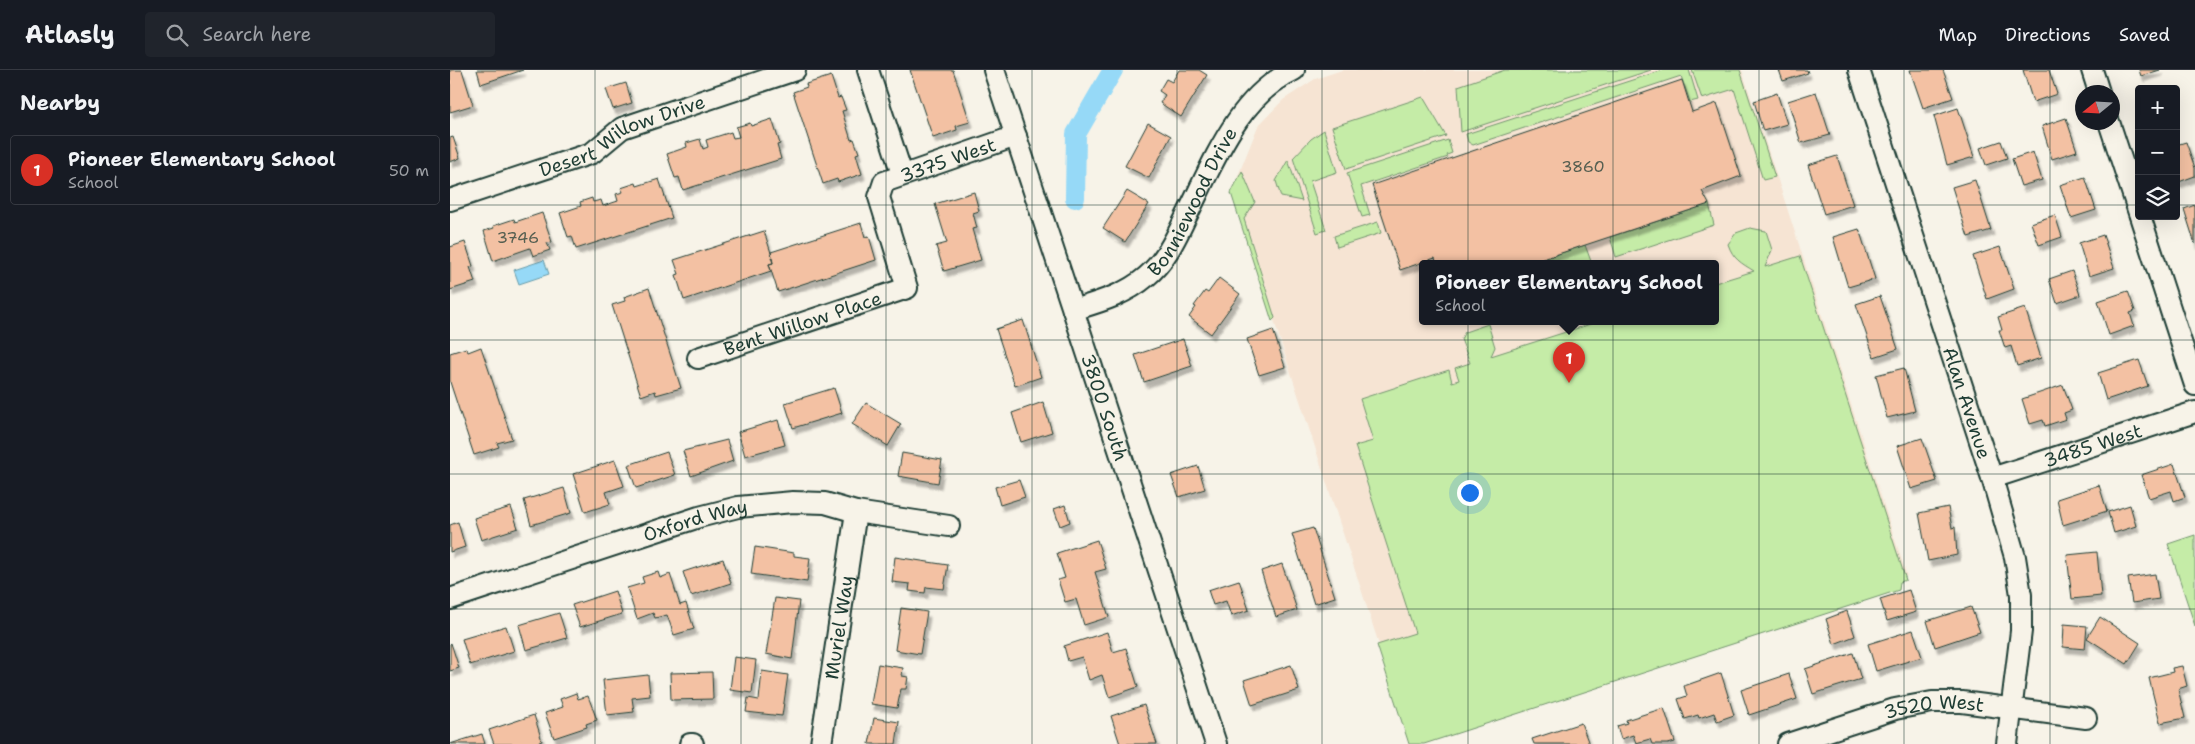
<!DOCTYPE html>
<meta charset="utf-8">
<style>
body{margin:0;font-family:"Shantell Sans",sans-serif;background:#20242c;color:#f1f3f6}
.controls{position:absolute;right:15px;top:15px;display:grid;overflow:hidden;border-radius:5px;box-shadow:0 5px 20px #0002}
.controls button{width:45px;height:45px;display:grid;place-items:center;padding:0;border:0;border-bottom:1px solid #363941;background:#171b24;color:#f1f3f6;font:25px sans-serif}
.compass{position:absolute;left:1625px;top:15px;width:45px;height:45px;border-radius:50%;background:#171b24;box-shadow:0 5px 20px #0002;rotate:252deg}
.you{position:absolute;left:1019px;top:422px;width:18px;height:18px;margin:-12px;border:4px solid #fff;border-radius:50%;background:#1a73e8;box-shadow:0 0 0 8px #1a73e833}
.badge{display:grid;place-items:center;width:32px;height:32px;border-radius:50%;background:#d93025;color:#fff;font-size:16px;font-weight:700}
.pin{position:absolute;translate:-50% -41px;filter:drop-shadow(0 1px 2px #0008)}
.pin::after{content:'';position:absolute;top:26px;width:18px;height:15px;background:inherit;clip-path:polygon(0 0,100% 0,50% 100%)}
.popup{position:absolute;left:969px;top:190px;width:300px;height:65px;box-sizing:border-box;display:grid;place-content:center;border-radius:5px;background:#171b24;filter:drop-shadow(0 1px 4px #0005);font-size:16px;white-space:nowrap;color:#9ea1a6}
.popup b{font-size:19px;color:#f1f3f6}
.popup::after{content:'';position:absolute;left:50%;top:100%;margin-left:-10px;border:10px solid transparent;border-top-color:#171b24}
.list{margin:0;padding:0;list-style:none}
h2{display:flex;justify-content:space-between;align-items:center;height:65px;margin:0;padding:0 20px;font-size:21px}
h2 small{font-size:16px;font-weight:400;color:#9ea1a6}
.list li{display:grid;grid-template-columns:32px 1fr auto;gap:15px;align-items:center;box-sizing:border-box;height:70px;margin:0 10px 10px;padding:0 10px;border:1px solid #363941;border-radius:5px}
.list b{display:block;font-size:19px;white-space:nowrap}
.list p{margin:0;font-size:16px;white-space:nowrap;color:#9ea1a6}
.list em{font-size:16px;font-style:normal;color:#9ea1a6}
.icon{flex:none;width:28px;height:28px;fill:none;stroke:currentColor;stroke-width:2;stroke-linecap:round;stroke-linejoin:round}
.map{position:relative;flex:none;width:1745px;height:674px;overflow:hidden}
header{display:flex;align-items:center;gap:30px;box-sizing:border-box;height:70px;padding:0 25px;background:#171b24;border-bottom:1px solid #363941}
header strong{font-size:24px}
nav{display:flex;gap:28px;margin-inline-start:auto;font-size:18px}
.search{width:350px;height:45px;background:#20242c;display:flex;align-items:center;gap:12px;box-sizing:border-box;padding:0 18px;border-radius:5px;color:#9ea1a6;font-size:19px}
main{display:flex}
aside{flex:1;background:#171b24}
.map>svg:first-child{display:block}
.built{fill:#f6e4d3;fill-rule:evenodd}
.green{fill:#c5eca7;stroke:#72946e}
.water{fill:#96d9f7;stroke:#669ba9}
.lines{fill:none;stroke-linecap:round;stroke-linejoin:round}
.canal{stroke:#96d9f7;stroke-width:20}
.building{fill:#f3c1a3;stroke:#1f3d34;filter:url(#shadow)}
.minor-casing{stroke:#1f3d34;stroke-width:24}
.minor{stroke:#f7f3e8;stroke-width:20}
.grid{fill:none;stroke:#1f3d34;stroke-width:1;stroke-opacity:0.55}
.labels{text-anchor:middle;stroke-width:4;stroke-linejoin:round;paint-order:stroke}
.number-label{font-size:16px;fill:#545e50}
.street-label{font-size:19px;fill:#1f3d34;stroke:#f7f3e8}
</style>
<header>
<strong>Atlasly</strong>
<div class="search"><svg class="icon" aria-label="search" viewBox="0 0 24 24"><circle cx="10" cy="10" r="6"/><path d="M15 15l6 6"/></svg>Search here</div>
<nav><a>Map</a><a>Directions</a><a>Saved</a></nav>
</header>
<main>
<aside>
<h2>Nearby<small></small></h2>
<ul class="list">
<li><span class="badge">1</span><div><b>Pioneer Elementary School</b><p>School</p></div><em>50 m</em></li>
</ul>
</aside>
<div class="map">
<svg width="1745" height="674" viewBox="0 0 1745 674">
<defs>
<filter id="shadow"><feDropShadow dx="3" dy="5.5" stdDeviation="1" flood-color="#0004"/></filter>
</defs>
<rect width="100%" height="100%" fill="#f7f3e8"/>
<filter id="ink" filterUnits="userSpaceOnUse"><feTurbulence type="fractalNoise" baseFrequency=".02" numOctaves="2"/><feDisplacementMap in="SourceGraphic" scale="10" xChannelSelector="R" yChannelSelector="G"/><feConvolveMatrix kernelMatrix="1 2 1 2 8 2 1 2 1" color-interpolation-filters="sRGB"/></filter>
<g filter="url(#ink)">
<path class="built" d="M 892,0 L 1292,0 L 1457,506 L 959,667 L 782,121 L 808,56 L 833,30 L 865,9 ZM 973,194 L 1265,194 L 1265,252 L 973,252 Z"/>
<path class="green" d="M 1055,0 L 1201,0 L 1011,62 L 1008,16 Z
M 1213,0 L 1239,0 L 1248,30 L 1240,32 L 1231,6 L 1023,75 L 1018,72 L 1016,64 Z
M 1242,0 L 1290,0 L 1325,107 L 1313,110 L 1284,19 L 1252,29 Z
M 973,27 L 996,66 L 896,99 L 882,57 Z
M 874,60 L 887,102 L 860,111 L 876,160 L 867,163 L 843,88 L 861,69 Z
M 998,70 L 1002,83 L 997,85 L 998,87 L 911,116 L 920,145 L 912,147 L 897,103 Z
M 838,90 L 852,131 L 831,127 L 826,111 Z
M 792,101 L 805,132 L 794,149 L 825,248 L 822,251 L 781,123 Z
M 1259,134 L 1264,155 L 1166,187 L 1160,167 Z
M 928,152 L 931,163 L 887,177 L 884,166 Z
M 1300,158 L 1316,161 L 1322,180 L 1315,197 L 1350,186 L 1456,510 L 1450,512 L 1449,520 L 974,674 L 959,674 L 927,575 L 965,563 L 905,376 L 923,371 L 910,329 L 999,300 L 1002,312 L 1009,310 L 1005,298 L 1020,293 L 1011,269 L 1015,262 L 1038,254 L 1045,277 L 1041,286 L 1147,252 L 1265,252 L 1265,213 L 1304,201 C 1291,193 1283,189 1278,174 L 1286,163 Z
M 1135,175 L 1142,194 L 1078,194 Z
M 1745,465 L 1745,556 L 1718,474 Z"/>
<path class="water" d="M 94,190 L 99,204 L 69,214 L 64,200 Z"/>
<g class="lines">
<path class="canal" d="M 625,128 L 626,64 L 663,0"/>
</g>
<path class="building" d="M 0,0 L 12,0 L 23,35 L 0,42 Z
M 27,0 L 73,0 L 31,14 Z
M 460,0 L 503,0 L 520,52 L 506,56 L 507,60 L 483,68 Z
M 729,0 L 749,0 L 757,5 L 731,47 L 710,33 L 715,25 L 709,21 L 716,9 L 722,12 Z
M 1329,0 L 1357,0 L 1358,3 L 1333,11 Z
M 1460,0 L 1493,0 L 1503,28 L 1473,38 Z
M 1573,0 L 1599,0 L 1607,24 L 1583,32 Z
M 1689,0 L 1710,0 L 1691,6 Z
M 381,6 L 388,28 L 391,27 L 396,40 L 392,41 L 401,70 L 404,69 L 409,83 L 406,84 L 412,104 L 388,112 L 387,109 L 373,114 L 343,22 L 357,17 L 356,14 Z
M 1232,10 L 1242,42 L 1267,33 L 1291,106 L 1252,121 L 1259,134 L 1078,194 L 987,194 L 985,188 L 950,200 L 922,115 Z
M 176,13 L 182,33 L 163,39 L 156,19 Z
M 1366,22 L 1380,65 L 1351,73 L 1338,31 Z
M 1327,23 L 1337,54 L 1313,61 L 1304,31 Z
M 1508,38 L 1524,87 L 1497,95 L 1484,46 Z
M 1616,48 L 1627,81 L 1602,89 L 1592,56 Z
M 322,49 L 330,74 L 327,75 L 331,89 L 233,120 L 229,107 L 225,108 L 217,84 L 237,77 L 236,73 L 250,69 L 253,79 L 258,77 L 256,70 L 281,62 L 283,68 L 289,67 L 286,57 L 300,53 L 301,56 Z
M 698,53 L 721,66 L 699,108 L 675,96 Z
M 3,67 L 10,88 L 0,92 L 0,68 Z
M 1551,71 L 1557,88 L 1536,95 L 1530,78 Z
M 1736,72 L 1745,98 L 1745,106 L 1726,113 L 1726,75 Z
M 1583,82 L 1592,110 L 1571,116 L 1562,89 Z
M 1387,86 L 1403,135 L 1374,144 L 1358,95 Z
M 1635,107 L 1646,140 L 1621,148 L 1610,115 Z
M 209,109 L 222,148 L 126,179 L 122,166 L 118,167 L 110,143 L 131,136 L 130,132 L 142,128 L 143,132 L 151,130 L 153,136 L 168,131 L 166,124 L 173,122 L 171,118 L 186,113 L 187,116 Z
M 1525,110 L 1541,160 L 1518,167 L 1502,117 Z
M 677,121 L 699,134 L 675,172 L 653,158 Z
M 524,122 L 529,141 L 523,143 L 527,158 L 522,159 L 531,190 L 494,201 L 486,176 L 497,173 L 485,134 Z
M 1745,135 L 1745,174 L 1734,139 Z
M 92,143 L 102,172 L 97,173 L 100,180 L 83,186 L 80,178 L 43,191 L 34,161 L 44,158 L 43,156 L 64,149 L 65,152 Z
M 1605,145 L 1612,167 L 1589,175 L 1581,153 Z
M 411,153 L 415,167 L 419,166 L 426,190 L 328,222 L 319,194 L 323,193 L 321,182 Z
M 1409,159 L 1425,209 L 1398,217 L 1383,167 Z
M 314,161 L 322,186 L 321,187 L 323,193 L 319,194 L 321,201 L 234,230 L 226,205 L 229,204 L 224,190 Z
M 1653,165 L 1664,198 L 1639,206 L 1629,173 Z
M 15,172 L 23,196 L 20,197 L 25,212 L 0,220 L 0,177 Z
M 1550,177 L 1564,219 L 1537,229 L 1523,186 Z
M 1622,201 L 1630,225 L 1607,233 L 1599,209 Z
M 769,208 L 790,224 L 761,264 L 739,247 L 746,237 L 744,236 L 755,221 L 758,223 Z
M 199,218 L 231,318 L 206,325 L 205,321 L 191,326 L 162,235 L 175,231 L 174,227 Z
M 1678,221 L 1685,241 L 1680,243 L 1684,256 L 1659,265 L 1648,231 Z
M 1430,226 L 1448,279 L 1424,287 L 1406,234 Z
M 1575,238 L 1591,288 L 1567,296 L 1561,276 L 1555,278 L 1549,260 L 1552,260 L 1548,247 Z
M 573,250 L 591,307 L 565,316 L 546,259 Z
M 823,260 L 835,297 L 809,305 L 797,269 Z
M 733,269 L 742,296 L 694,312 L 685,285 Z
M 31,277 L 62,369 L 47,373 L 49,377 L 24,385 L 0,312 L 0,283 L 16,278 L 18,282 Z
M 1689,290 L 1698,316 L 1656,330 L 1648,303 Z
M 1454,298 L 1465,341 L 1437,348 L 1426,305 Z
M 1613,315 L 1622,340 L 1614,343 L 1616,349 L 1595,356 L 1593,350 L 1580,354 L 1572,329 Z
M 384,318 L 392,343 L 343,358 L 335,333 Z
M 593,332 L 602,362 L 571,372 L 562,343 Z
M 416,333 L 451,354 L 438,376 L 402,354 Z
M 328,350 L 335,375 L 295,386 L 288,362 Z
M 1472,368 L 1487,411 L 1461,419 L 1447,376 Z
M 277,370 L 283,391 L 241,406 L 233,381 Z
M 217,382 L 225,405 L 186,418 L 178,395 Z
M 452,383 L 492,390 L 488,413 L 448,406 Z
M 165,390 L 174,416 L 156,422 L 160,434 L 135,442 L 123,404 Z
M 1724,394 L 1735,427 L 1724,431 L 1721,421 L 1699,428 L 1691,405 Z
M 748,396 L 755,419 L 729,427 L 721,405 Z
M 569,410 L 575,427 L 550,435 L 545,417 Z
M 1649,415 L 1657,441 L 1613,455 L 1607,429 Z
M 114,418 L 121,443 L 81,455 L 74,430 Z
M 615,435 L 620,452 L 610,456 L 604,439 Z
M 1680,435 L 1686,456 L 1664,463 L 1658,442 Z
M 61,437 L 68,458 L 31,470 L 24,448 Z
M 1498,437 L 1502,458 L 1505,457 L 1507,485 L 1478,491 L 1469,443 Z
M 8,452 L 15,477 L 0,482 L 0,455 Z
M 863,458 L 885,527 L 864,534 L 842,464 Z
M 647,470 L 656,499 L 645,502 L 659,547 L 634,555 L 626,529 L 615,532 L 608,510 L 615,508 L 607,483 Z
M 305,477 L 344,483 L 344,486 L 360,488 L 357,512 L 301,504 Z
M 1647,482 L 1651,526 L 1622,529 L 1617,485 Z
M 445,487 L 498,495 L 494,519 L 476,517 L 475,523 L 459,521 L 460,514 L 442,512 Z
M 273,489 L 281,513 L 241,526 L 233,502 Z
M 832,494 L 847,540 L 826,547 L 811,501 Z
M 208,502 L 210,508 L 220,504 L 230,535 L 236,533 L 244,559 L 224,565 L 217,545 L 205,548 L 203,543 L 187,549 L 177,518 L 194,513 L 192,507 Z
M 1705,504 L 1709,529 L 1682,533 L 1678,508 Z
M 789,510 L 799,540 L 781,546 L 776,531 L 763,535 L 758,520 Z
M 1459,520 L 1466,542 L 1437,551 L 1430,529 Z
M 165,521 L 172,544 L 130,557 L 122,535 Z
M 325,528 L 349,531 L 342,589 L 316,584 Z
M 1521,537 L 1530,562 L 1485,577 L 1477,551 Z
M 451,538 L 477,542 L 470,584 L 445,580 Z
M 1397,541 L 1405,566 L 1384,574 L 1376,549 Z
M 109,543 L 117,568 L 76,580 L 69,555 Z
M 1650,547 L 1690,573 L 1677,594 L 1637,568 Z
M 1614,554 L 1637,556 L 1635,579 L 1613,577 Z
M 56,556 L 64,581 L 20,595 L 12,569 Z
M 1463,560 L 1472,587 L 1426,601 L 1418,574 Z
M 657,562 L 663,582 L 676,578 L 688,617 L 659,627 L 652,605 L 639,610 L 632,587 L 618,591 L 614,576 Z
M 1,573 L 9,598 L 0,601 L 0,574 Z
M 1403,583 L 1411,609 L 1363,624 L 1355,599 Z
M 284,587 L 306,590 L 302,623 L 280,620 Z
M 428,594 L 453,598 L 452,606 L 458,607 L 456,619 L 451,619 L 447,638 L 421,634 Z
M 841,595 L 849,620 L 802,635 L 794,610 Z
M 1732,596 L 1737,616 L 1728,619 L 1735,648 L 1710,653 L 1699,608 L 1723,602 L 1722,598 Z
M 312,601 L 338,605 L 332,646 L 296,642 L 298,628 L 309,630 Z
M 262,602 L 263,629 L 221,630 L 220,603 Z
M 1271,603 L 1284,645 L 1267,651 L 1264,643 L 1249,648 L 1248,645 L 1235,649 L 1228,629 L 1237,626 L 1234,616 Z
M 1339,604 L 1347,629 L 1299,645 L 1291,620 Z
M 198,605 L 200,626 L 182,628 L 184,642 L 157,645 L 153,610 Z
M 126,623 L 128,629 L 138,626 L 147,650 L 136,654 L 137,657 L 104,668 L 95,643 L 113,637 L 110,629 Z
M 694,635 L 707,674 L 670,674 L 661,646 Z
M 1214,638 L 1225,672 L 1218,674 L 1202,674 L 1200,669 L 1186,673 L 1183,665 L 1171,669 L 1167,656 L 1177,653 L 1176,650 Z
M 84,645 L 92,671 L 83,674 L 44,674 L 39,660 Z
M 424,648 L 449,652 L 446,674 L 419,674 Z
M 1131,653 L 1139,674 L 1084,674 L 1082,669 Z
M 32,664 L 35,674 L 0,674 Z"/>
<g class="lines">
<g class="minor-casing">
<g id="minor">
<path d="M 418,0 L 452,104"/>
<path id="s1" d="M 544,0 L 766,674"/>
<path id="s2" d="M 1409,0 L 1542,408 L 1565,487 L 1571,525 L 1571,561 L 1557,674"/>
<path d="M 1642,0 L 1649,22"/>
<path d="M 1659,52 L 1689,143"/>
<path id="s3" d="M 0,130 L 142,83 L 172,58 L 345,0"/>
<path d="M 1690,146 L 1745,315"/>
<path id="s4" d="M 623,240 C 649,232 675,225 696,207 C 714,192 724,172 734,151 C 762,97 785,28 844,0"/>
<path id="s5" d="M 248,288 L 457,218 L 429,127 L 434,112 L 566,66"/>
<path id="s6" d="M 1542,408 L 1745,342"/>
<path id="s7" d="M 0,529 L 249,447 L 288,437 L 343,432 L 375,433 L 406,442 L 499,456"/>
<path d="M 240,674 L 243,674"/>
<path id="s8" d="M 371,674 L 406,442"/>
<path id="s9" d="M 1338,674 L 1445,639 L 1482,632 L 1512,632 L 1636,648"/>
</g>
</g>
<use href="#minor" class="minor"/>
</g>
</g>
<path class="grid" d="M 145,0 L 145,674M 291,0 L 291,674M 436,0 L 436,674M 582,0 L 582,674M 727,0 L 727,674M 872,0 L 872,674M 1018,0 L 1018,674M 1163,0 L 1163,674M 1309,0 L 1309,674M 1454,0 L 1454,674M 1600,0 L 1600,674M 0,135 L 1689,135M 1726,135 L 1745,135M 0,270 L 1745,270M 0,404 L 1745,404M 0,539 L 1745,539"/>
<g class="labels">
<g class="number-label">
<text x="1133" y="102">3860</text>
<text x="68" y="173">3746</text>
</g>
<g class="street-label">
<text dy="7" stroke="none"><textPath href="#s3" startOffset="185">Desert Willow Drive</textPath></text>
<text dy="7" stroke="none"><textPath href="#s5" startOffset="399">3375 West</textPath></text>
<text dy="7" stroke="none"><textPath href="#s4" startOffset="170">Bonniewood Drive</textPath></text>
<text dy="7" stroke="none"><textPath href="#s5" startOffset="110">Bent Willow Place</textPath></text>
<text dy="7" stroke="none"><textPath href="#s2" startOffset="350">Alan Avenue</textPath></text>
<text dy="7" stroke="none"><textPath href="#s1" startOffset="355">3800 South</textPath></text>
<text dy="7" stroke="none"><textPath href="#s6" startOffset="106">3485 West</textPath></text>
<text dy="7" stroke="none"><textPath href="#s7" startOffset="258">Oxford Way</textPath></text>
<text dy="7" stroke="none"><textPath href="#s8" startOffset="118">Muriel Way</textPath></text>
<text dy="7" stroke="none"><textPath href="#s9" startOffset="152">3520 West</textPath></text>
</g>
</g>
</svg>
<div class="controls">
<button>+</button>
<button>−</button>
<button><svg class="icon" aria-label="layers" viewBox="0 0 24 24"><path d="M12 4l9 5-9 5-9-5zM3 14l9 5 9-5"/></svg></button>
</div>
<svg class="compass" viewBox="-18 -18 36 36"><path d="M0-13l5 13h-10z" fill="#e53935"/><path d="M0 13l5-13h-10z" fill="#9ea1a6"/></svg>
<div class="you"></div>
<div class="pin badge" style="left:1119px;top:313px">1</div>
<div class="popup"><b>Pioneer Elementary School</b>School</div>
</div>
</main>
